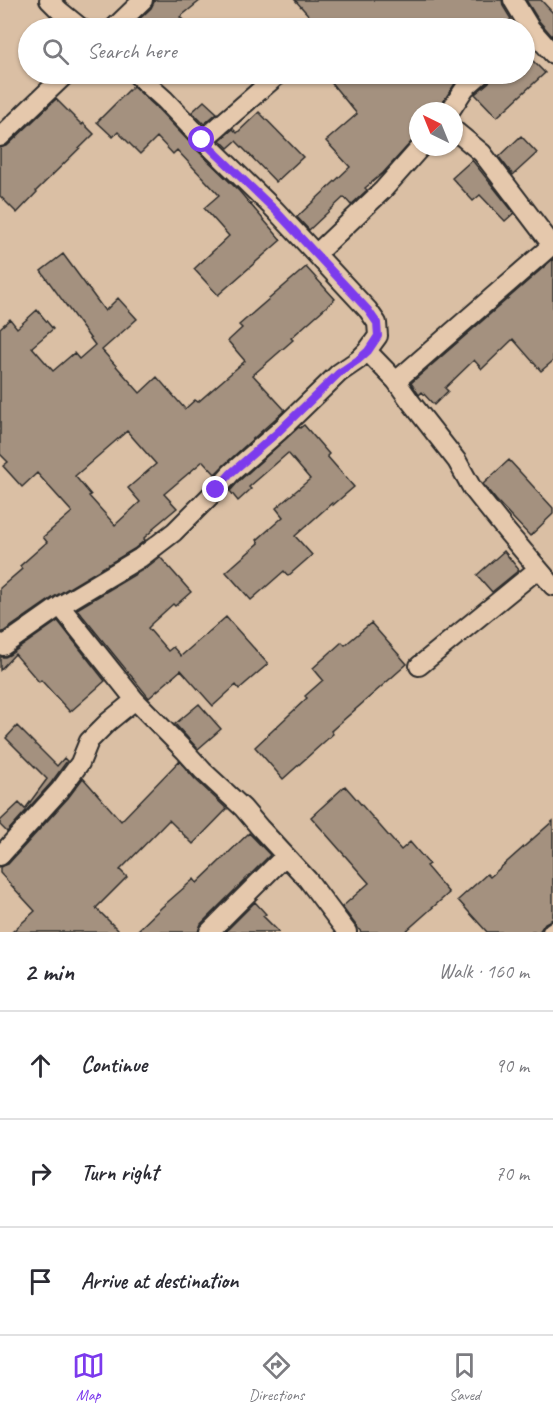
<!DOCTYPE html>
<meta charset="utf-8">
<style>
body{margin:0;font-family:Caveat,sans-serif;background:#f7f7f7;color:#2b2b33}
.compass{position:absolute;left:409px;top:102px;width:54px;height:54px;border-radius:50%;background:#fff;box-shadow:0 2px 4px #0004;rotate:317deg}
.stop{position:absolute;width:18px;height:18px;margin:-14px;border:4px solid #7c3aed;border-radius:50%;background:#fff}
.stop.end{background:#7c3aed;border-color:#fff;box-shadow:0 2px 6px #0008}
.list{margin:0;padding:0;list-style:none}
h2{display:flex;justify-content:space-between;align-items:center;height:78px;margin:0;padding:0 24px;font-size:26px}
h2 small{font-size:20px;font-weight:400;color:#7c7c81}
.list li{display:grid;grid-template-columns:39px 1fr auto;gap:18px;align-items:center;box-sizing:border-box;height:108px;padding:0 24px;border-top:2px solid #e1e1e2}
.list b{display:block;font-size:22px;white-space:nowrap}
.list em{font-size:20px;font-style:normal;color:#7c7c81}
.icon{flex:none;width:33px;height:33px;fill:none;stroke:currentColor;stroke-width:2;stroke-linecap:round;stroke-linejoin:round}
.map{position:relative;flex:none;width:553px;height:932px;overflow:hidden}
.search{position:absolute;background:#fff;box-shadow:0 2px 4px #0004;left:18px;right:18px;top:18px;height:66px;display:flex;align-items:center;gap:15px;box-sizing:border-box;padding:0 21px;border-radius:33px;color:#7c7c81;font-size:22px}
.sheet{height:402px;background:#fff}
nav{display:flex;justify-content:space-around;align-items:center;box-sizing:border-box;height:84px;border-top:2px solid #e1e1e2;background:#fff;font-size:16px;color:#7c7c81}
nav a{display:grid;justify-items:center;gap:3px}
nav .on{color:#7c3aed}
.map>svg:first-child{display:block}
.building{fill:#a4917f;stroke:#2b2b2b;stroke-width:1.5;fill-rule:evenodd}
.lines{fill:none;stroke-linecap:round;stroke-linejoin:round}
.street-casing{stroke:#2b2b2b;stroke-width:22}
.street{stroke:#e5c8ac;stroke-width:18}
.route{stroke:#7c3aed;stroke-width:8}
</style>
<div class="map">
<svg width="553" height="932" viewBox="0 0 553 932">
<rect width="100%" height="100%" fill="#dabfa4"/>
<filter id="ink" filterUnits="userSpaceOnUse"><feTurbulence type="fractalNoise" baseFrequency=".0167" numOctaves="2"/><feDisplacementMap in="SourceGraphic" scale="12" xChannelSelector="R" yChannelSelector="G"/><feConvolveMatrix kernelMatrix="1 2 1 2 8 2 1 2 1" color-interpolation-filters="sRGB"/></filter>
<g filter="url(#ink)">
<path class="building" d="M 155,0 L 201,0 L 180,17 L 191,28 L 130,28 L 151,8 Z
M 295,0 L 502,0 L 503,6 L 511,19 L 500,28 L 320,28 Z
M 526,0 L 541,0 L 553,13 L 553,37 L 539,21 Z
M 525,53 L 545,73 L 497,117 L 475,94 L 489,82 L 491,78 L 492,74 L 525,74 Z
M 324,74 L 464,74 L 456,82 L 441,105 L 439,111 L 418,111 L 418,136 L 413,140 L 383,173 L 365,188 L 367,190 L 351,205 L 344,197 L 309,230 L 297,217 L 350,167 L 326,141 L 357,114 Z
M 133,86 L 157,108 L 195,148 L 239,191 L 281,240 L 218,295 L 194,269 L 229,236 L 204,208 L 219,195 L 177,150 L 173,154 L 157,137 L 140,154 L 118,132 L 113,137 L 97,122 Z
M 56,99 L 82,125 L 83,123 L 94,134 L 36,191 L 37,192 L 17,213 L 0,196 L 0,148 L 8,145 Z
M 204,101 L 217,113 L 204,124 L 192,112 Z
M 259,112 L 303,157 L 276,182 L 236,141 L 228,148 L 220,140 L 233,129 L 237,133 Z
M 521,136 L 537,153 L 513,175 L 499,157 Z
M 472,160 L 514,213 L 505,221 L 480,195 L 473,201 L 452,178 Z
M 63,254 L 105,311 L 118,298 L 137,319 L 102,350 L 140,393 L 157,377 L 185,409 L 195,400 L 198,402 L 245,361 L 228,341 L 242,328 L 239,325 L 306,267 L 335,299 L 291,338 L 293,340 L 253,375 L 285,410 L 224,465 L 215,474 L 203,461 L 164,494 L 177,508 L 153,528 L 154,529 L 144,538 L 145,540 L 134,549 L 54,597 L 3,632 L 0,632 L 0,588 L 22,569 L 20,566 L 47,542 L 43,537 L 72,512 L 37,473 L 22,487 L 3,466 L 8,462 L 0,454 L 0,328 L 10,319 L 17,328 L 37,310 L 53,329 L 32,347 L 53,371 L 74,353 L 79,359 L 95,345 L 41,271 ZM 127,431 L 156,464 L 128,488 L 140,502 L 115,525 L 89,496 L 91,495 L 75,476 Z
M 553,259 L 553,361 L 541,371 L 513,339 L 482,369 L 474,360 L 445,388 L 448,391 L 434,405 L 422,392 L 419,395 L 411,383 Z
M 304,425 L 329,454 L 327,456 L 354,487 L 333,505 L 332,503 L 295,536 L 312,555 L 288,576 L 284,571 L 251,600 L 226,572 L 259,543 L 257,540 L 283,517 L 276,508 L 310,479 L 288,453 L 249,487 L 251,489 L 238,501 L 230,491 L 239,481 L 299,427 L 300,428 Z
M 509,460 L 553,508 L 553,514 L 530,536 L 496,500 L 483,484 Z
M 504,551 L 519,570 L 492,592 L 477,575 Z
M 160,557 L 191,592 L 175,606 L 173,604 L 151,624 L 151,625 L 148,628 L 168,651 L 173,647 L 181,656 L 226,617 L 268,664 L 239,689 L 236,685 L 213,706 L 181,670 L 149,698 L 77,609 L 146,568 Z
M 58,621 L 105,681 L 70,712 L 41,680 L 39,682 L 15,654 L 0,670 L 0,657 L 5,657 L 9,655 Z
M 371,623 L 407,664 L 331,731 L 333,734 L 283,779 L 255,747 L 307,698 L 305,696 L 323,680 L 313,668 L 342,642 L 345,645 Z
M 199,704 L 221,729 L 198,749 L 175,724 Z
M 17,726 L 57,766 L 64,758 L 67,761 L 51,783 L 7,832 L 0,825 L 0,821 L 19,803 L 25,809 L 47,779 L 6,738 Z
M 179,761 L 195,779 L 227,809 L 193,844 L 169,820 L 120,870 L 127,877 L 96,908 L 120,932 L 12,932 L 35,911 L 0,873 L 0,867 L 8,864 L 68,798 L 83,778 L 121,821 Z
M 345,786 L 401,850 L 410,842 L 429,864 L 426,866 L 449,893 L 405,932 L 361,932 L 342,907 L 369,883 L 311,817 Z
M 553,821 L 553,919 L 545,923 L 539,932 L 487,932 L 458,900 L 487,874 L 490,877 Z
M 249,833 L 270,855 L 201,924 L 198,932 L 136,932 L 162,907 L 194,879 L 197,883 Z
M 255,902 L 266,914 L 263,916 L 279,932 L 225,932 Z"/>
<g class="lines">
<g class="street-casing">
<path id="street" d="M 49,0 L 60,11 L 81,28
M 513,0 L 530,28 L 524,33
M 114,28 L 143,0
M 530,28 L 553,54
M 450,111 L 465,88 L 481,74
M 0,137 L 66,74
M 203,140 L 279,74
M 316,254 L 383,190 L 421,147
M 367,351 L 396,381 L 410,401 L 457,461 L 472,488 L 508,533 L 553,586
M 396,381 L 552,245 L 482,153 L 454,130
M 60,606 L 135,700 L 185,751 L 203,771 L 243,808 L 260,828 L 308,880 L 347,932
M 0,643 L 3,646 L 60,606 L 140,558 L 174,532 L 216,490 L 231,473 L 278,432 L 339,373 L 358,360 L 367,351 L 378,336 L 377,323 L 368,310 L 275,210 L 203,140 L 165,100 L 136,74
M 419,666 L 538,569
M 0,856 L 60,790 L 80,763 L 89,741 L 108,722 L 135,700
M 209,932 L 285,856
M 552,932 L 553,931"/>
</g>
<use href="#street" class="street"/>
</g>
</g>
<g class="lines" filter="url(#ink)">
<path class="route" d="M 202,140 L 275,210 L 368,310 L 377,323 L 378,336 L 368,351 L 358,360 L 339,373 L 278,432 L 231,473 L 216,490"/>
</g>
</svg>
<svg class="compass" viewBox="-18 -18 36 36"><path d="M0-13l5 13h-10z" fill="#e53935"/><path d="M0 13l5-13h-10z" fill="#7c7c81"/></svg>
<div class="stop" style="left:202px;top:140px"></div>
<div class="stop end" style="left:216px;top:490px"></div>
<div class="search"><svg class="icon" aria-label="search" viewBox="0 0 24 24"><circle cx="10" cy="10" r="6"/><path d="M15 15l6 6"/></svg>Search here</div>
</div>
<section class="sheet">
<h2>2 min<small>Walk · 160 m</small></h2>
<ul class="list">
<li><svg class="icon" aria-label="ahead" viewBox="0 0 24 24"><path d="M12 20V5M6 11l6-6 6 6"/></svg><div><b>Continue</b></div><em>90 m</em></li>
<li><svg class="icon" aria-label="right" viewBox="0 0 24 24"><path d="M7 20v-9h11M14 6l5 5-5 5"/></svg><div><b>Turn right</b></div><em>70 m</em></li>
<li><svg class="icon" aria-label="arrive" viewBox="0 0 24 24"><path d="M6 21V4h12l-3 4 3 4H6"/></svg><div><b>Arrive at destination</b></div></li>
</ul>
</section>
<nav>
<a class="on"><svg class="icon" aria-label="map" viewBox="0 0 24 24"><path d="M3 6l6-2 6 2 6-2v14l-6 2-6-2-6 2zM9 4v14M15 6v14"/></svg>Map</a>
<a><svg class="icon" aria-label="directions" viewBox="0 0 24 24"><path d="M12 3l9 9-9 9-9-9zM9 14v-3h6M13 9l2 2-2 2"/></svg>Directions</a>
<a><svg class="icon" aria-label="saved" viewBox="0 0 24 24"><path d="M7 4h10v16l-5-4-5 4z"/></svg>Saved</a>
</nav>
